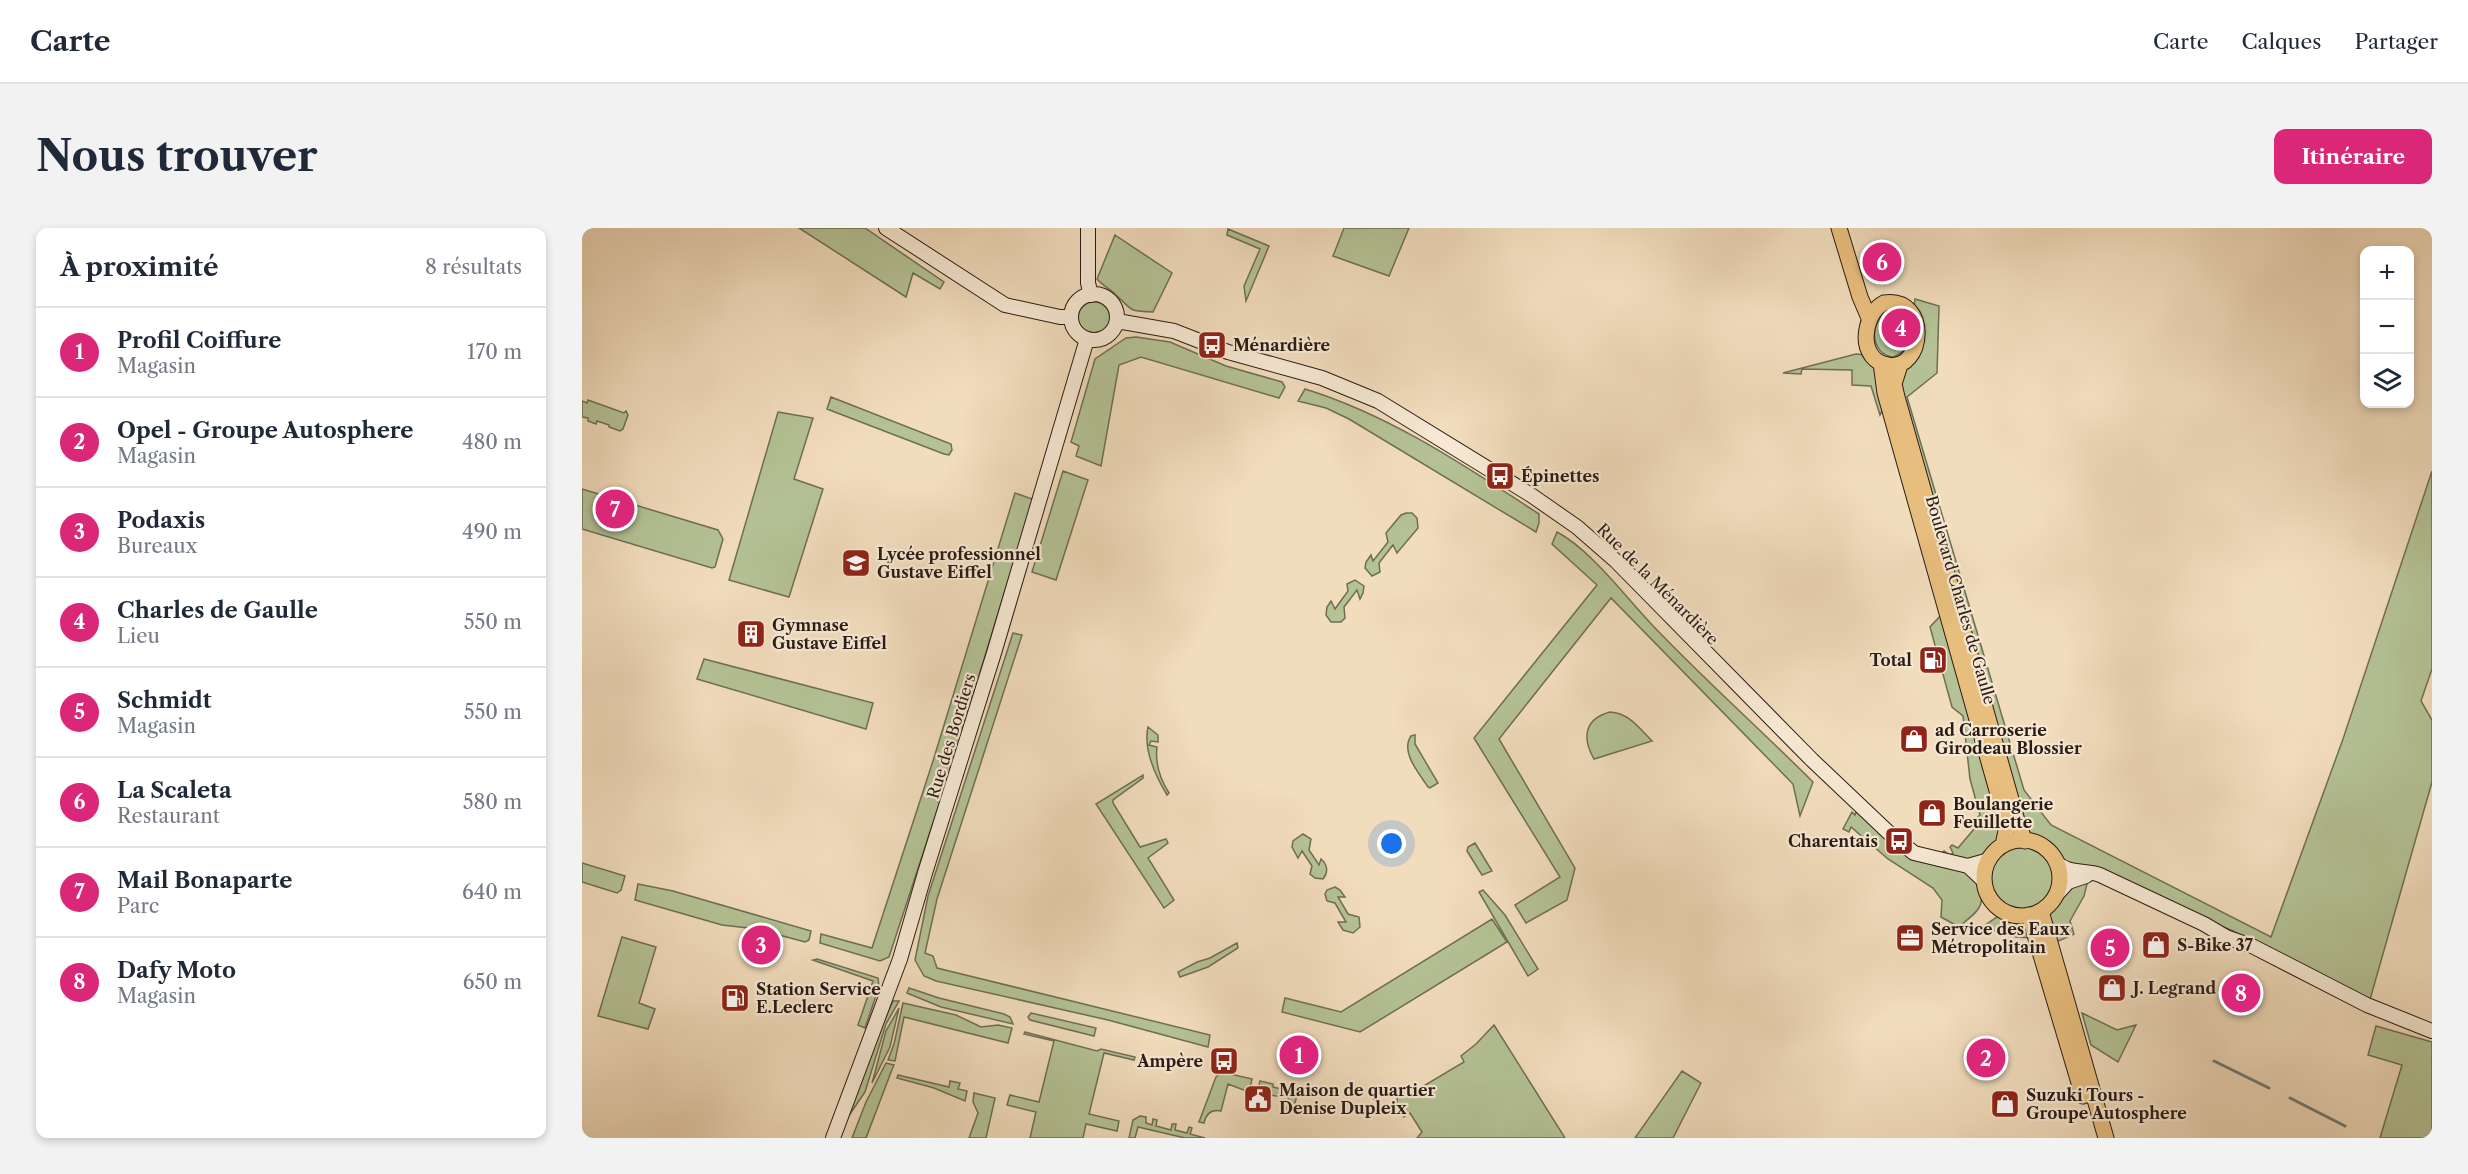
<!DOCTYPE html>
<html lang="fr">
<meta charset="utf-8">
<style>
body{margin:0;font-family:"Libre Caslon Text",serif;background:#f2f2f3;color:#1f2937}
.controls{position:absolute;right:18px;top:18px;display:grid;overflow:hidden;border-radius:12px;box-shadow:0 3px 9px #0003}
.controls button{width:54px;height:54px;display:grid;place-items:center;padding:0;border:0;border-bottom:2px solid #e0e1e3;background:#fff;color:#1f2937;font:30px sans-serif}
.you{position:absolute;left:810px;top:616px;width:21px;height:21px;margin:-15px;border:4px solid #fff;border-radius:50%;background:#1a73e8;box-shadow:0 0 0 9px #1a73e833}
.badge{display:grid;place-items:center;width:39px;height:39px;border-radius:50%;background:#db2777;color:#fff;font-size:20px;font-weight:700}
.pin{position:absolute;translate:-50% -50%;border:3px solid #fff;box-shadow:0 2px 6px #0006}
.list{margin:0;padding:0;list-style:none}
h2{display:flex;justify-content:space-between;align-items:center;height:78px;margin:0;padding:0 24px;font-size:26px}
h2 small{font-size:20px;font-weight:400;color:#747a83}
.list li{display:grid;grid-template-columns:39px 1fr auto;gap:18px;align-items:center;box-sizing:border-box;height:90px;padding:0 24px;border-top:2px solid #e0e1e3}
.list b{display:block;font-size:22px;white-space:nowrap}
.list p{margin:0;font-size:20px;white-space:nowrap;color:#747a83}
.list em{font-size:20px;font-style:normal;color:#747a83}
.icon{flex:none;width:33px;height:33px;fill:none;stroke:currentColor;stroke-width:2;stroke-linecap:round;stroke-linejoin:round}
.map{position:relative;flex:none;width:1850px;height:910px;overflow:hidden;border-radius:12px}
header{display:flex;align-items:center;gap:36px;box-sizing:border-box;height:84px;padding:0 30px;background:#fff;border-bottom:2px solid #e0e1e3}
header strong{font-size:28px}
nav{display:flex;gap:33px;margin-inline-start:auto;font-size:21px}
.intro{display:flex;align-items:center;justify-content:space-between;box-sizing:border-box;height:144px;padding:0 36px}
h1{margin:0;font-size:42px}
.button{padding:15px 27px;border-radius:12px;background:#db2777;color:#fff;font-size:21px;font-weight:700}
main{display:flex;gap:36px;padding:0 36px}
aside{flex:1;background:#fff;border-radius:12px;box-shadow:0 3px 9px #0003}
.map>svg:first-child{display:block}
.green{fill:#b4c295;stroke:#6f6e55;stroke-width:1.5}
.lines{fill:none;stroke-linecap:round;stroke-linejoin:round}
.stream{stroke:#707a79;stroke-width:3}
.secondary-casing{stroke:#2a1b15;stroke-width:16}
.primary-casing{stroke:#2a1b15;stroke-width:17}
.secondary{stroke:#f6e8d3;stroke-width:14}
.primary{stroke:#e8be7e;stroke-width:15}
.labels{text-anchor:middle;stroke-width:4.5;stroke-linejoin:round;paint-order:stroke}
.poi-label{font-size:16px;font-weight:bold;fill:#2a1b15;stroke:#f6e8d3;text-anchor:start}
.street-label{font-size:16px;fill:#2a1b15;stroke:#f6e8d3}
</style>
<header>
<strong>Carte</strong>
<nav><a>Carte</a><a>Calques</a><a>Partager</a></nav>
</header>
<div class="intro"><h1>Nous trouver</h1><a class="button">Itinéraire</a></div>
<main>
<aside>
<h2>À proximité<small>8 résultats</small></h2>
<ul class="list">
<li><span class="badge">1</span><div><b>Profil Coiffure</b><p>Magasin</p></div><em>170 m</em></li>
<li><span class="badge">2</span><div><b>Opel - Groupe Autosphere</b><p>Magasin</p></div><em>480 m</em></li>
<li><span class="badge">3</span><div><b>Podaxis</b><p>Bureaux</p></div><em>490 m</em></li>
<li><span class="badge">4</span><div><b>Charles de Gaulle</b><p>Lieu</p></div><em>550 m</em></li>
<li><span class="badge">5</span><div><b>Schmidt</b><p>Magasin</p></div><em>550 m</em></li>
<li><span class="badge">6</span><div><b>La Scaleta</b><p>Restaurant</p></div><em>580 m</em></li>
<li><span class="badge">7</span><div><b>Mail Bonaparte</b><p>Parc</p></div><em>640 m</em></li>
<li><span class="badge">8</span><div><b>Dafy Moto</b><p>Magasin</p></div><em>650 m</em></li>
</ul>
</aside>
<div class="map">
<svg width="1850" height="910" viewBox="0 0 1850 910">
<rect width="100%" height="100%" fill="#f1dcbc"/>
<filter id="stains"><feTurbulence type="fractalNoise" baseFrequency=".00333" numOctaves="4"/><feColorMatrix values="0 0 0 0 .2 0 0 0 0 .09 0 0 0 0 .02 0 0 0 .5 -.17"/></filter>
<radialGradient id="worn" r=".72"><stop offset=".6" stop-color="#630" stop-opacity="0"/><stop offset="1" stop-color="#630" stop-opacity=".3"/></radialGradient>
<path class="green" d="M 217,0 L 283,0 L 362,54 L 358,61 L 331,45 L 324,69 Z
M 762,0 L 827,0 L 807,48 L 751,28 Z
M 646,1 L 687,18 L 664,73 L 662,58 L 678,21 L 645,7 Z
M 533,7 L 590,45 L 571,84 C 545,83 552,83 534,67 C 528,61 521,58 515,51 Z
M 1333,71 L 1357,78 L 1355,145 L 1325,169 L 1442,562 L 1469,597 L 1689,709 L 1761,511 L 1850,243 L 1850,441 L 1839,473 L 1850,492 L 1850,554 L 1787,775 L 1651,703 L 1556,662 L 1485,639 L 1465,615 L 1452,608 L 1442,599 L 1316,157 L 1324,138 Z
M496 90a16 16 0 1 1 32 0a16 16 0 1 1-32 0Z
M 1310,84 L 1320,87 L 1327,97 L 1323,122 L 1312,129 C 1287,128 1286,87 1310,84 Z
M 554,109 L 588,114 L 644,138 L 700,154 L 703,159 L 697,170 L 559,129 L 537,137 L 519,238 L 494,228 L 497,218 L 489,214 L 513,131 L 544,110 Z
M 1274,126 L 1283,127 L 1292,137 L 1302,179 L 1298,187 L 1289,158 L 1270,157 L 1270,142 L 1220,141 L 1219,146 L 1201,145 Z
M 723,161 C 808,187 883,238 957,286 L 957,295 L 954,304 L 767,191 L 744,180 L 716,173 Z
M 249,169 L 369,216 L 370,222 L 367,227 L 362,226 L 245,181 Z
M 6,172 L 42,185 L 44,183 L 46,187 L 41,201 L 38,203 L 27,199 L 27,197 L 15,193 L 14,196 L 6,193 L 6,190 L 0,189 L 0,173 L 5,175 Z
M 196,184 L 231,190 L 212,251 L 241,261 L 207,369 L 147,352 Z
M 481,243 L 506,252 L 474,352 L 450,344 Z
M 0,261 L 136,302 L 141,311 L 133,339 L 130,340 L 0,301 Z
M 433,265 L 450,271 L 449,278 L 365,552 L 307,729 L 298,733 L 238,715 L 239,706 L 290,720 L 351,533 Z
M 824,285 L 830,285 L 835,290 L 836,300 L 815,325 L 811,317 L 797,335 L 798,344 L 790,348 L 783,340 L 784,334 L 789,327 L 791,333 L 806,314 L 804,305 L 819,287 Z
M 975,304 C 1011,323 1047,374 1076,403 C 1126,455 1180,503 1231,554 L 1218,588 L 1211,556 L 1029,370 L 917,511 L 993,640 L 985,672 L 944,695 L 933,677 L 978,649 L 892,510 L 1015,357 L 970,316 Z
M 773,352 L 782,358 L 781,365 L 778,371 L 775,362 L 762,379 L 763,390 L 759,394 L 749,394 L 744,387 L 745,379 L 749,373 L 753,381 L 766,363 L 765,356 Z
M 1360,386 L 1417,583 L 1420,610 C 1395,638 1392,634 1358,627 L 1362,623 L 1368,627 L 1371,625 L 1368,619 L 1370,617 L 1376,620 L 1392,601 L 1387,597 L 1398,587 L 1388,551 L 1381,488 L 1370,479 L 1348,399 Z
M 431,405 L 440,407 L 355,671 L 343,725 L 351,728 L 355,740 L 628,807 L 626,819 L 526,792 L 354,753 L 342,748 L 333,732 L 346,668 Z
M 122,431 L 291,475 L 284,501 L 115,451 Z
M 1028,484 C 1047,485 1057,500 1070,513 L 1012,531 C 1000,510 1002,491 1028,484 Z
M 566,499 L 576,507 L 576,514 L 569,513 L 567,517 L 575,519 C 573,536 578,551 587,565 L 585,567 C 573,547 561,522 566,499 Z
M 833,507 L 833,516 L 856,555 L 848,560 L 846,559 C 837,545 818,524 829,508 Z
M 561,547 L 561,550 L 531,572 L 531,575 L 558,619 L 584,611 L 586,615 L 566,630 L 592,672 L 582,680 L 514,576 Z
M 1275,581 L 1313,616 L 1383,643 L 1397,652 C 1404,681 1397,681 1377,699 L 1359,689 L 1360,672 L 1351,660 L 1306,631 L 1269,599 L 1267,604 L 1261,601 L 1270,584 L 1273,587 Z
M 721,606 L 729,611 L 727,622 L 737,637 L 739,631 C 745,636 747,644 741,651 L 733,650 L 728,646 L 730,638 L 720,623 L 716,630 L 710,619 L 711,613 Z
M 893,615 L 910,643 L 900,647 L 885,623 L 886,619 Z
M1409 650a31 31 0 1 1 62 0a31 31 0 1 1-62 0Z
M 0,635 L 43,648 L 39,662 L 35,665 L 0,654 Z
M 1506,652 L 1502,668 L 1488,693 L 1492,706 L 1472,715 L 1466,689 L 1483,660 Z
M 56,656 L 91,663 L 229,703 L 227,712 L 223,714 L 175,701 L 140,697 L 53,672 Z
M 753,659 L 758,662 L 763,669 L 756,669 L 766,686 L 777,689 L 778,699 L 771,705 L 761,702 L 756,694 L 764,694 L 753,675 L 745,673 L 743,666 L 745,662 Z
M 901,662 L 923,687 L 956,741 L 946,748 L 897,664 Z
M 1415,689 C 1431,688 1442,697 1451,709 C 1435,711 1423,707 1409,701 L 1397,705 L 1396,702 Z
M 910,691 L 925,714 L 778,804 L 700,784 L 703,770 L 759,784 Z
M 40,709 L 74,719 L 57,775 L 73,781 L 66,801 L 16,788 Z
M 655,715 L 656,720 L 626,739 L 598,749 L 596,744 L 615,734 L 628,730 Z
M 235,731 L 296,750 L 297,759 L 283,800 L 276,797 L 291,753 L 231,732 Z
M 327,760 L 357,770 L 422,786 L 428,789 L 431,796 L 359,779 L 325,765 Z
M 311,773 L 317,773 L 304,796 L 283,864 L 264,892 L 282,837 Z
M 321,775 L 374,787 L 399,799 L 416,797 L 430,800 L 426,815 L 322,789 L 313,833 L 306,832 L 312,816 Z
M 317,780 L 308,819 L 290,855 L 304,803 Z
M 449,785 L 514,800 L 512,808 L 448,792 L 446,789 Z
M 1500,785 L 1535,802 L 1554,797 L 1536,834 L 1509,817 Z
M 912,797 L 983,910 L 835,910 L 840,904 L 828,885 L 822,889 C 817,881 813,876 816,867 L 831,857 L 835,862 L 882,834 L 879,828 L 894,816 Z
M 1794,798 L 1850,814 L 1850,910 L 1798,910 L 1820,837 L 1786,827 Z
M 443,804 L 515,823 L 519,821 L 553,829 L 552,832 L 522,825 L 507,886 L 537,893 L 535,903 L 504,896 L 501,910 L 448,910 L 454,884 L 425,877 L 428,867 L 457,874 L 472,813 L 442,806 Z
M 304,835 L 312,837 L 311,839 L 284,910 L 270,910 L 284,874 Z
M 1100,843 L 1119,855 L 1091,910 L 1053,910 Z
M 640,844 L 670,851 L 667,864 L 646,856 L 639,883 C 629,881 624,886 622,895 L 617,894 L 634,849 Z
M 316,847 L 367,859 L 368,853 L 378,855 L 376,861 L 385,863 L 383,873 L 352,860 L 315,850 Z
M 678,853 L 691,856 L 691,859 L 699,861 L 700,858 L 712,861 L 713,865 L 715,861 L 722,863 L 724,866 L 716,864 L 711,882 L 705,881 L 707,870 L 675,865 Z
M 392,865 L 413,870 L 404,910 L 387,910 L 396,885 L 391,874 Z
M 558,888 L 564,889 L 564,895 L 570,897 L 571,891 L 575,892 L 574,898 L 589,902 L 590,896 L 594,896 L 593,902 L 605,905 L 607,899 L 610,900 L 608,906 L 623,910 L 603,910 L 556,899 L 553,910 L 547,910 L 551,892 Z"/>
<g class="lines">
<path class="stream" d="M 1632,833 L 1687,860
M 1708,870 L 1763,898"/>
<g class="secondary-casing">
<path id="secondary" d="M 304,0 L 423,77 L 478,89 L 489,89
M 506,0 L 506,55 L 509,67
M489 89a23 23 0 1 1 46 0a23 23 0 1 1-46 0Z
M 535,93 L 592,103 L 646,124 L 740,150 L 796,173 L 949,267 L 995,299 L 1034,333 L 1230,532 L 1306,604 L 1332,625 L 1386,638 L 1402,653
M 1474,634 C 1487,647 1502,641 1518,647 L 1622,696 L 1644,709 L 1670,718 L 1785,777 L 1850,803
M 1386,638 L 1407,632
M 1474,667 L 1486,654 L 1504,648
M 251,910 L 318,731 L 343,645 L 412,425 L 505,111"/>
</g>
<g class="primary-casing">
<path id="primary" d="M 1257,0 L 1278,69 L 1287,90
M 1302,75 C 1349,68 1342,144 1306,137 C 1299,136 1294,133 1290,128 C 1278,112 1286,83 1302,75 Z
M 1299,135 L 1303,165 L 1425,598 L 1421,617
M 1318,137 L 1312,156 L 1315,169 L 1436,596 L 1443,613
M1402 650a38 38 0 1 1 76 0a38 38 0 1 1-76 0Z
M 1459,683 L 1524,910
M 1447,687 L 1501,868"/>
</g>
<use href="#secondary" class="secondary"/>
<use href="#primary" class="primary"/>
</g>
<defs>
<g id="bus-square" transform="scale(1.5)"><rect x="-9" y="-9" width="18" height="18" rx="4" fill="#8f2418" stroke="#f6e8d3"/><path d="M-5-6H5V4H4V6H2V4H-2V6H-4V4H-5ZM-3.5-4V0h7V-4ZM-3.5 1.2v1.5H-2V1.2ZM2 1.2v1.5H3.5V1.2Z" fill="#fff"/></g>
<g id="school-square" transform="scale(1.5)"><rect x="-9" y="-9" width="18" height="18" rx="4" fill="#8f2418" stroke="#f6e8d3"/><path d="M0-5L7-2L0 1L-7-2ZM-4 1L0 2.5L4 1V4Q0 6-4 4Z" fill="#fff"/></g>
<g id="building-square" transform="scale(1.5)"><rect x="-9" y="-9" width="18" height="18" rx="4" fill="#8f2418" stroke="#f6e8d3"/><path d="M-4-6H4V6H1V3H-1V6H-4ZM-2.5-4.3h1.7v1.8h-1.7ZM.8-4.3h1.7v1.8H.8ZM-2.5-1h1.7V.8h-1.7ZM.8-1h1.7V.8H.8Z" fill="#fff"/></g>
<g id="fuel-square" transform="scale(1.5)"><rect x="-9" y="-9" width="18" height="18" rx="4" fill="#8f2418" stroke="#f6e8d3"/><path d="M-5.5-6h7V0h2V4h1.3V-2.5L3-4.5l.8-.8L6-3V5H2.5V1h-1V6h-7ZM-4.2-4.7v3.2H.2V-4.7Z" fill="#fff"/></g>
<g id="shop-square" transform="scale(1.5)"><rect x="-9" y="-9" width="18" height="18" rx="4" fill="#8f2418" stroke="#f6e8d3"/><path d="M-5-2.5h2.3a2.7 3.5 0 0 1 5.4 0H5L5.5 6h-11ZM-1.5-2.5h3a1.5 2.3 0 0 0-3 0Z" fill="#fff"/></g>
<g id="office-square" transform="scale(1.5)"><rect x="-9" y="-9" width="18" height="18" rx="4" fill="#8f2418" stroke="#f6e8d3"/><path d="M-6-3h4V-5.5h4V-3h4V5H-6ZM-1-4.5V-3h2v-1.5ZM-6 0V1H6V0Z" fill="#fff"/></g>
<g id="civic-square" transform="scale(1.5)"><rect x="-9" y="-9" width="18" height="18" rx="4" fill="#8f2418" stroke="#f6e8d3"/><path d="M-.6-6.5H3V-4.5H.6V-3L4-1V1h2V6H-6V1h2V-1L-.6-3ZM-1.2 2.5V6h2.4V2.5Z" fill="#fff"/></g>
</defs>
<g fill-rule="evenodd">
<use href="#bus-square" x="630" y="117"/>
<use href="#bus-square" x="918" y="248"/>
<use href="#school-square" x="274" y="335"/>
<use href="#building-square" x="169" y="406"/>
<use href="#fuel-square" x="1351" y="432"/>
<use href="#shop-square" x="1332" y="511"/>
<use href="#shop-square" x="1350" y="585"/>
<use href="#bus-square" x="1317" y="613"/>
<use href="#office-square" x="1328" y="710"/>
<use href="#shop-square" x="1574" y="717"/>
<use href="#shop-square" x="1530" y="760"/>
<use href="#fuel-square" x="153" y="770"/>
<use href="#bus-square" x="642" y="833"/>
<use href="#civic-square" x="676" y="871"/>
<use href="#shop-square" x="1423" y="876"/>
</g>
<g class="labels">
<g class="poi-label">
<text x="651" y="123">Ménardière</text>
<text x="939" y="254">Épinettes</text>
<text x="295" y="332">Lycée professionnel<tspan x="295" dy="18">Gustave Eiffel</tspan></text>
<text x="190" y="403">Gymnase<tspan x="190" dy="18">Gustave Eiffel</tspan></text>
<text x="1330" y="438" text-anchor="end">Total</text>
<text x="1353" y="508">ad Carroserie<tspan x="1353" dy="18">Girodeau Blossier</tspan></text>
<text x="1371" y="582">Boulangerie<tspan x="1371" dy="18">Feuillette</tspan></text>
<text x="1296" y="619" text-anchor="end">Charentais</text>
<text x="1349" y="707">Service des Eaux<tspan x="1349" dy="18">Métropolitain</tspan></text>
<text x="1595" y="723">S-Bike 37</text>
<text x="1551" y="766">J. Legrand</text>
<text x="174" y="767">Station Service<tspan x="174" dy="18">E.Leclerc</tspan></text>
<text x="621" y="839" text-anchor="end">Ampère</text>
<text x="697" y="868">Maison de quartier<tspan x="697" dy="18">Denise Dupleix</tspan></text>
<text x="1444" y="873">Suzuki Tours -<tspan x="1444" dy="18">Groupe Autosphere</tspan></text>
</g>
<g class="street-label">
<text transform="translate(1076 356) rotate(45)" y="6">Rue de la Ménardière</text>
<text transform="translate(1379 372) rotate(74)" y="6">Boulevard Charles de Gaulle</text>
<text transform="translate(369 508) rotate(-73)" y="6">Rue des Bordiers</text>
</g>
</g>
<rect width="100%" height="100%" filter="url(#stains)"/>
<rect width="100%" height="100%" fill="url(#worn)"/>
</svg>
<div class="controls">
<button>+</button>
<button>−</button>
<button><svg class="icon" aria-label="layers" viewBox="0 0 24 24"><path d="M12 4l9 5-9 5-9-5zM3 14l9 5 9-5"/></svg></button>
</div>
<div class="you"></div>
<div class="pin badge" style="left:717px;top:827px">1</div>
<div class="pin badge" style="left:1404px;top:830px">2</div>
<div class="pin badge" style="left:179px;top:717px">3</div>
<div class="pin badge" style="left:1319px;top:100px">4</div>
<div class="pin badge" style="left:1528px;top:720px">5</div>
<div class="pin badge" style="left:1300px;top:34px">6</div>
<div class="pin badge" style="left:33px;top:281px">7</div>
<div class="pin badge" style="left:1659px;top:765px">8</div>
</div>
</main>
